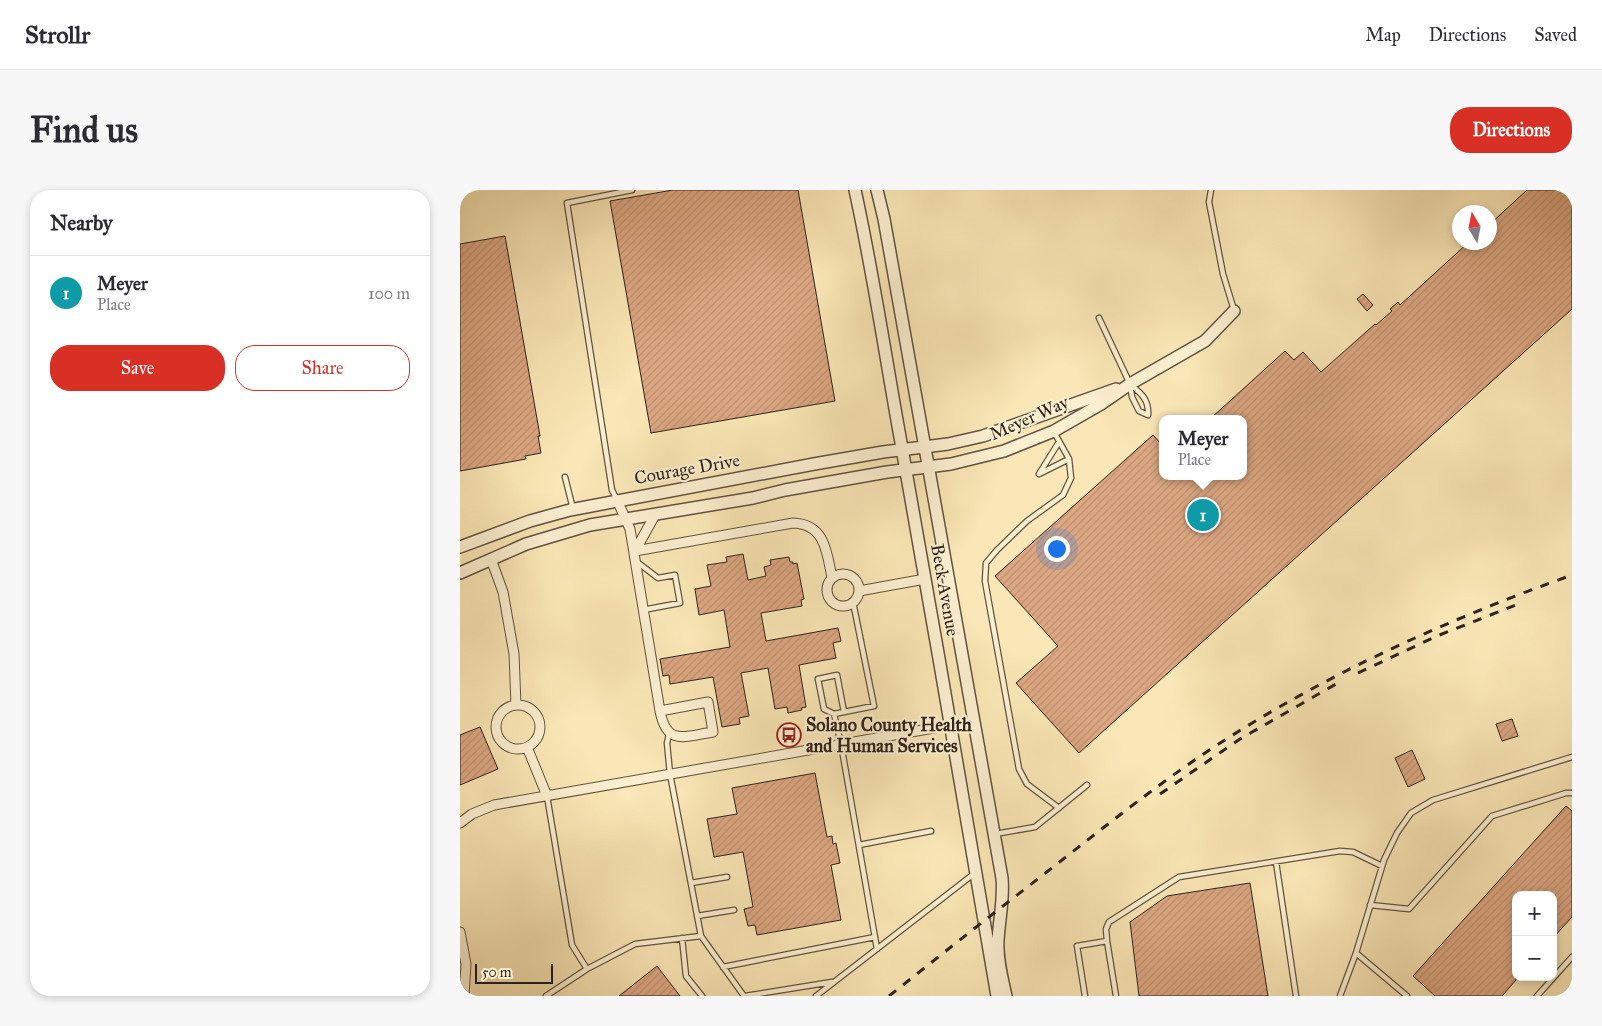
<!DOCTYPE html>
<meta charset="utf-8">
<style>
body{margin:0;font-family:"IM FELL Great Primer",serif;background:#f7f7f7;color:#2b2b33}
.controls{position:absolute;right:15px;bottom:15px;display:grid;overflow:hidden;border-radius:10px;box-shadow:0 2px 8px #0003}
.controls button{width:45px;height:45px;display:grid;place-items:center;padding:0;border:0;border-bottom:1px solid #e1e1e2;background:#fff;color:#2b2b33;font:25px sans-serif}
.compass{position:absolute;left:992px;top:15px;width:45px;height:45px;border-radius:50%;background:#fff;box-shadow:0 2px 8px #0003;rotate:350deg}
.scale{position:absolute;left:15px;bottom:12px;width:78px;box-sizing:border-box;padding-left:5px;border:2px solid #2d221a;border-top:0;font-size:14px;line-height:18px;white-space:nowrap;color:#2d221a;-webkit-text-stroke:4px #fcefd0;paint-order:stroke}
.you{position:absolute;left:596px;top:358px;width:18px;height:18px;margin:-12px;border:4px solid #fff;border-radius:50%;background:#1a73e8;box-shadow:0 0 0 8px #1a73e833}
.badge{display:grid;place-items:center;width:32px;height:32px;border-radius:50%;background:#d93025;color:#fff;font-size:16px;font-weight:700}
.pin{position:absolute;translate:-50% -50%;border:2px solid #fff;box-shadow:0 1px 5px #0006}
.popup{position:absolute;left:699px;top:225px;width:88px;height:65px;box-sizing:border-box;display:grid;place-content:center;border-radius:10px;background:#fff;filter:drop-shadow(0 1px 4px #0005);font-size:16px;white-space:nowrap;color:#7c7c81}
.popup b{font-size:19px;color:#2b2b33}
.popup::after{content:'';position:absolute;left:50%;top:100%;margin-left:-10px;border:10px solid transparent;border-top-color:#fff}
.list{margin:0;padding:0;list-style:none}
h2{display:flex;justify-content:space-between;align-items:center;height:65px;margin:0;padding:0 20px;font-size:21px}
h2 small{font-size:16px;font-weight:400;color:#7c7c81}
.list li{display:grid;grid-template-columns:32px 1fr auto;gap:15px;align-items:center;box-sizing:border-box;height:75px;padding:0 20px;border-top:1px solid #e1e1e2}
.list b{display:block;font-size:19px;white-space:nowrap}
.list p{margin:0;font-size:16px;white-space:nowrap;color:#7c7c81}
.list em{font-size:16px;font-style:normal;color:#7c7c81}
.actions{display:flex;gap:10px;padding:15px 20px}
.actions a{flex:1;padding:11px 0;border:1px solid #d93025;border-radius:20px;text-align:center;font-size:18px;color:#d93025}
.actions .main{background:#d93025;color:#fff}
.map{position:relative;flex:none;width:1112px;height:806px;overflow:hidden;border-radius:20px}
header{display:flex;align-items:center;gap:30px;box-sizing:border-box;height:70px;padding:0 25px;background:#fff;border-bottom:1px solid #e1e1e2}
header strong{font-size:24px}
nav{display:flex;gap:28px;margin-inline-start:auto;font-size:18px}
.intro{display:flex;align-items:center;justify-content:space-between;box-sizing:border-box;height:120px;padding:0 30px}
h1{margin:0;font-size:35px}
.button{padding:12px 22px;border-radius:20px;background:#d93025;color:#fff;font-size:18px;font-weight:700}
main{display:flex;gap:30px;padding:0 30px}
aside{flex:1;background:#fff;border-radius:20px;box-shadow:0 2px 8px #0003}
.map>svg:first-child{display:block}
.building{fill:url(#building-hatch);stroke:#2d221a}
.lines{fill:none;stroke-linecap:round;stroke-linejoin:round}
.service-casing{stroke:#605341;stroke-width:7}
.minor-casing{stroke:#605341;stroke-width:11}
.tertiary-casing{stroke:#605341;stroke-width:14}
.service{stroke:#fcefd0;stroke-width:4.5}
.minor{stroke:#fcefd0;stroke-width:9}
.tertiary{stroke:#fcefd0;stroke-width:11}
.rail{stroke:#2d221a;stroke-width:3;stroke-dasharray:9 9;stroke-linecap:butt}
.labels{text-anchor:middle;stroke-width:4.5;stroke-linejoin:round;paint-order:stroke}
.street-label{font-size:18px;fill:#2d221a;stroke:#fcefd0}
.poi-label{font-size:18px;font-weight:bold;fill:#2d221a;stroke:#fcefd0;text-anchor:start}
</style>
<header>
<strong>Strollr</strong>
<nav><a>Map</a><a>Directions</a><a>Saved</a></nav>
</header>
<div class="intro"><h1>Find us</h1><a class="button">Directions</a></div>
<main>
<aside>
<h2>Nearby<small></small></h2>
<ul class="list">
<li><span class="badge" style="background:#0f9aa8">1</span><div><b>Meyer</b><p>Place</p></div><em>100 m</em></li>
</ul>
<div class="actions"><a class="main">Save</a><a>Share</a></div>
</aside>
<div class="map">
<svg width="1112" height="806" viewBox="0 0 1112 806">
<defs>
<pattern id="building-hatch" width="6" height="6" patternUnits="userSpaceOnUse" patternTransform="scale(1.25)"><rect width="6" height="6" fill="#dca782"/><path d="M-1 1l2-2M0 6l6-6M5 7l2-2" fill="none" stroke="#bd8f70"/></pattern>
</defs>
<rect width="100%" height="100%" fill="#fae6b6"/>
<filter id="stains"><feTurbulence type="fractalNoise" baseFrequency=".004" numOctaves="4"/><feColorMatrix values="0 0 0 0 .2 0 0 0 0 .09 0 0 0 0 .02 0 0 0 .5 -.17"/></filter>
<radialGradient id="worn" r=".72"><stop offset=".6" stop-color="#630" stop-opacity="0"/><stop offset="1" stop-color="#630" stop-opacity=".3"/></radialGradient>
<path class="building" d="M 213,0 L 338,0 L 375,211 L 191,243 L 150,11 Z
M 1067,0 L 1112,0 L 1112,119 L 619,563 L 556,493 L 598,456 L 535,386 L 693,245 L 703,256 L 703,286 L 783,286 L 783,229 L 750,229 L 825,161 L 834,170 L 843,162 L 861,182 L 915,134 L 916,135 L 932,121 L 930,119 L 938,112 L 940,115 L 1009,52 L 1030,52 L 1030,34 Z
M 45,46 L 80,246 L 78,246 L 81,263 L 65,266 L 66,269 L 0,281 L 0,54 Z
M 903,104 L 913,115 L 907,121 L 897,109 Z
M 283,364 L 288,390 L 306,386 L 304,377 L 311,375 L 310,370 L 329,367 L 330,372 L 333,372 L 333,374 L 337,373 L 344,409 L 341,410 L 342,416 L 301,423 L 306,451 L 378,438 L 381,451 L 373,453 L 376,468 L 339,475 L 346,517 L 341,518 L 342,520 L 328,523 L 327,517 L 315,519 L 308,478 L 281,483 L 289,526 L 279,528 L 280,534 L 262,537 L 253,487 L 210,494 L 209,485 L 203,486 L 200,469 L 270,457 L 264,420 L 239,425 L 235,399 L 251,396 L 247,375 L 267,372 L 266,367 Z
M 1052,529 L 1058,546 L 1042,551 L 1036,534 Z
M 20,537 L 38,579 L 0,595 L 0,545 Z
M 952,560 L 965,589 L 948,597 L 935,568 Z
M 355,583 L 367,647 L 372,646 L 373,654 L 376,653 L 380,673 L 371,675 L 381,730 L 297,745 L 295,735 L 288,736 L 284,719 L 293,717 L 283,662 L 254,667 L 247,629 L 277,624 L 272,598 Z
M 1106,616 L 1112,621 L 1112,727 L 1093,748 L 1093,705 L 1056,705 L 1056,790 L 1042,806 L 975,806 L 953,786 Z
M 790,693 L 808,806 L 679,806 L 670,732 L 707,706 Z
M 197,776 L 220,806 L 159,806 Z"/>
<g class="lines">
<g class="service-casing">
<path id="service" d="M 751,0 L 749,12 L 763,84 L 774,120
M 639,128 L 670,194 L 672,207 L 679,221 L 688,225 C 689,210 682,204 671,195
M 594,242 L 609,269 L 611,288 L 603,305 L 567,331 L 537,360 L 526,373 L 525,391 L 559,579 L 567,594 L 599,618
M 581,283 L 609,269
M 579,284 L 599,252
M 105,287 L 113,319
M 157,310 L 152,300 L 107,13 L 172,0
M 177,372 L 198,388 L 215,385 L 220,413 L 183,420
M 393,412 L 414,516 L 374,524 L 381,554 L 417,759
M 374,524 L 364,519 L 358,489 L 377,485 L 384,522
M 209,544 L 207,553 L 210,584 L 241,746 L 284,806
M 87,606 L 112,755 L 127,779 L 175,754 L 241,746
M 535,644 L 575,637 L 627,595
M 399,655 L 471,641
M 816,672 L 836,806
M 231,693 L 267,687
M 910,715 L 949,719 L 1032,626 L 1106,603 L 1112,603
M 237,726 L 274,720
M 222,748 L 226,786 L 242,806
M 647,751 L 656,806
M 896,763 L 947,806
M 263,777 L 415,747
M 86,806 L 127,779
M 285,806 L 372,792
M 356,806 L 515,683
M 625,806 L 617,756 L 647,751 L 646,739 L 649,732 L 719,687 L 880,661 L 893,662 L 922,676
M 880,806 L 896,763 L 924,670 L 937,643 L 951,623 L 973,610 L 1112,567
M 1077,806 L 1112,767"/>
</g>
<g class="minor-casing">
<path id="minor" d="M 157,310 L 170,339 L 200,521 C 207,557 225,546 253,542 L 248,512 L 200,521
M 175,361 L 333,333 C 365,334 367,362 372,388
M 175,361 L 195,325
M 31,369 L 43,402 L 54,464 L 56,515
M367 400a16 16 0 1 1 32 0a16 16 0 1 1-32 0Z
M 399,401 L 465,389
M36 537a22 22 0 1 1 44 0a22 22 0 1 1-44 0Z
M 67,557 L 87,606
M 0,633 L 12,624 L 34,615 L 491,535
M 0,742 L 6,774 L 4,806"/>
</g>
<g class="tertiary-casing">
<path id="tertiary" d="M 395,0 C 413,82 425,164 440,247 C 474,433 504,620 537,806
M 417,0 L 424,29 L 542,688 C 544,710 539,730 538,751 C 537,769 542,788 546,806
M 0,357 L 70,331 L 110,320 L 354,274 L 423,262 L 488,254 L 523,246 L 656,199
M 0,383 L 66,354 L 130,335 L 293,308 L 325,300 L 427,282 L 491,274 L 544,261 L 594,241 L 641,214 L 670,194 L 745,151 L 774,121"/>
</g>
<use href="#service" class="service"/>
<use href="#minor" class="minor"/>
<use href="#tertiary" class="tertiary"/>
<path class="rail" d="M 898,483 L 977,446 L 1061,413
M 700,604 L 780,549 L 876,494
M 429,806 C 482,764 535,722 588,681 C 647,635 705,588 768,548 C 875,480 992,428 1112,385"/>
</g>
<defs>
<g id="bus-ring" transform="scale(1.25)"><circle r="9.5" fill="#fcefd0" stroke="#8f2418" stroke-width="1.5"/><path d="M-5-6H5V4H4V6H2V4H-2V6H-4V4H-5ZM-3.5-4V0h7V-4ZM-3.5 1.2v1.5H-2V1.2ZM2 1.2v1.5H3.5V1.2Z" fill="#8f2418"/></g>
</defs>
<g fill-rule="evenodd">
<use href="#bus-ring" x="329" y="545"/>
</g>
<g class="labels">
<g class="street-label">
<text transform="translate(569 228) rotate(-24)" y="6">Meyer Way</text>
<text transform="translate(227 279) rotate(-10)" y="6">Courage Drive</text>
<text transform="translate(485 400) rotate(80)" y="6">Beck Avenue</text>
</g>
<g class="poi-label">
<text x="346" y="541">Solano County Health<tspan x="346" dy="21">and Human Services</tspan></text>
</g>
</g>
<rect width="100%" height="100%" filter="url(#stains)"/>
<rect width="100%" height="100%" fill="url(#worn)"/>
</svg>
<div class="controls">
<button>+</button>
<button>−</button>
</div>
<svg class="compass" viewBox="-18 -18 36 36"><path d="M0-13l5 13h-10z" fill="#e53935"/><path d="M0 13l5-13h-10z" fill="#7c7c81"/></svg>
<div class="scale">50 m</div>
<div class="you"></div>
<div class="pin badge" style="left:743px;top:325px;background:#0f9aa8">1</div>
<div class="popup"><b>Meyer</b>Place</div>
</div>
</main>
